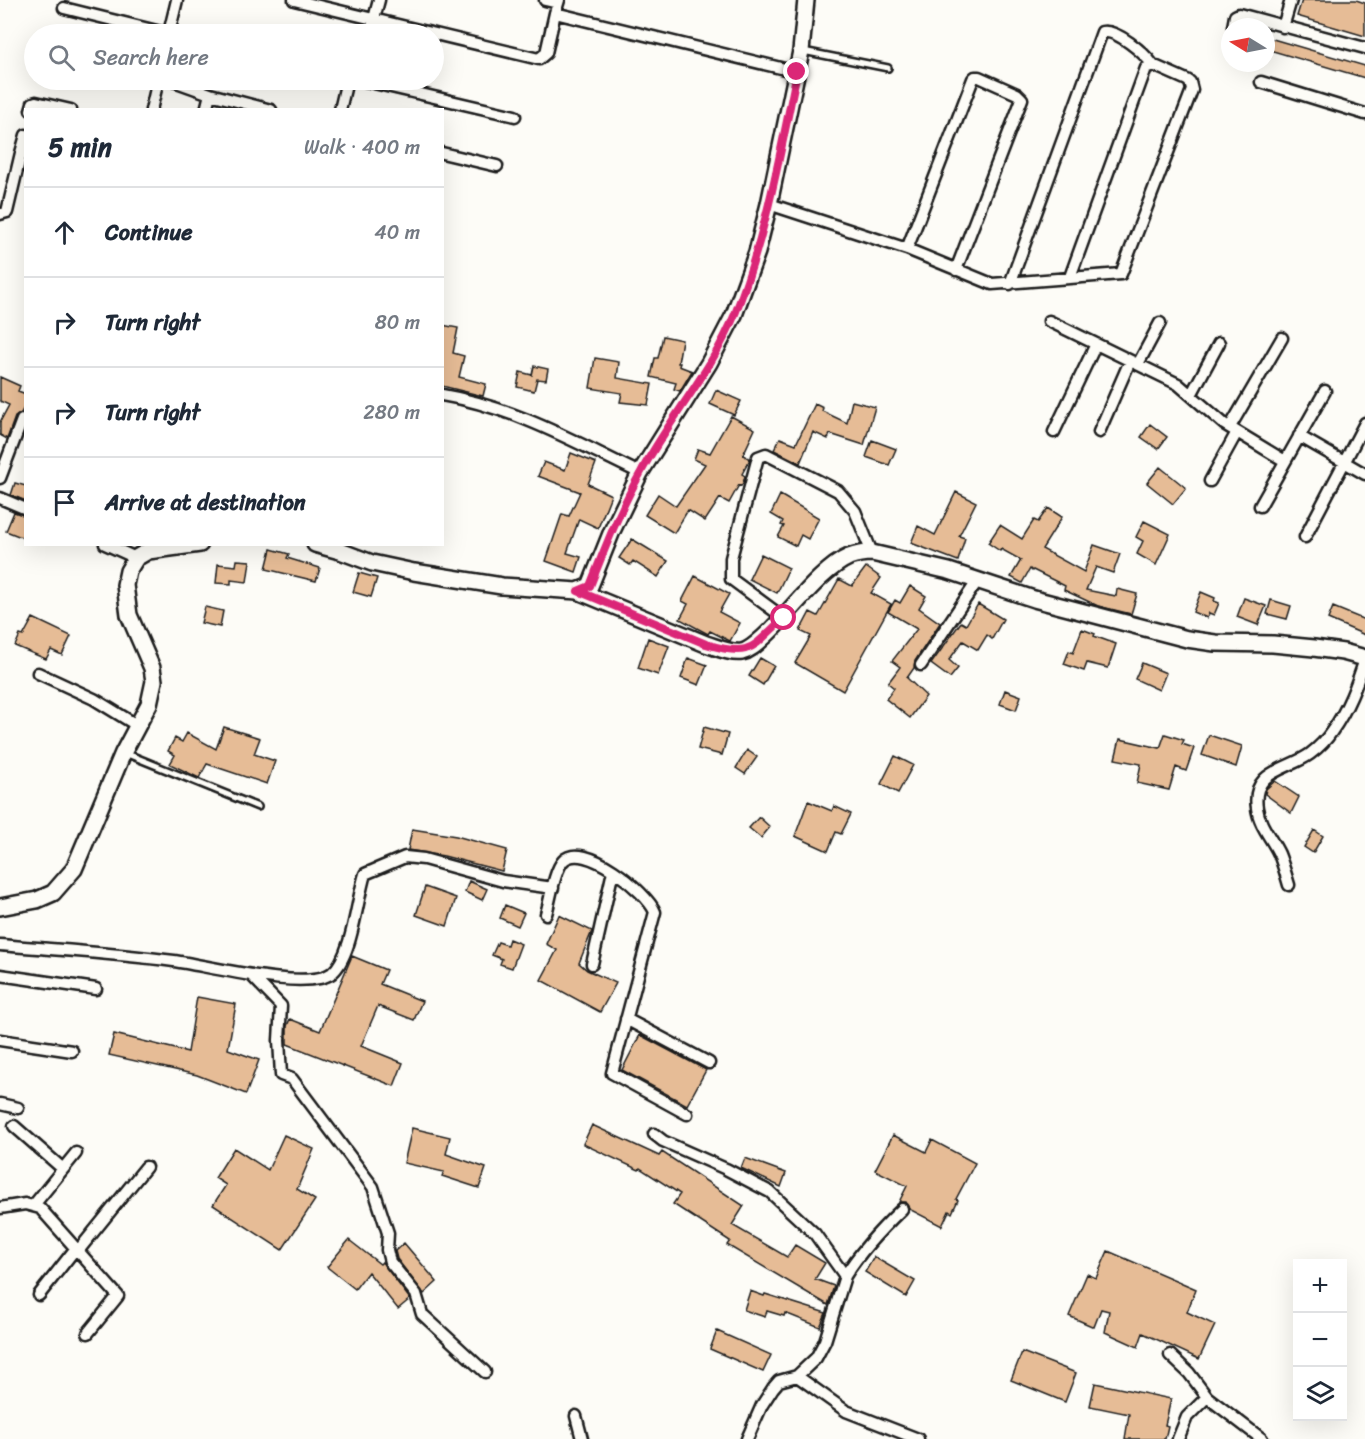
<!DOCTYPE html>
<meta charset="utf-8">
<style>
body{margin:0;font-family:Sriracha,sans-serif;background:#f2f2f3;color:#1f2937}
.controls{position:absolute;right:18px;bottom:18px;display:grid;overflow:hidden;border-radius:0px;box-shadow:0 6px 24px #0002}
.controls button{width:54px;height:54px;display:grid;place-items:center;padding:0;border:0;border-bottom:2px solid #e0e1e3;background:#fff;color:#1f2937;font:30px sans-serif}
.compass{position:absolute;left:1221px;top:18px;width:54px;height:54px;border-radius:50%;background:#fff;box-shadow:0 6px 24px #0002;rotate:280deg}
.stop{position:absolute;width:18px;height:18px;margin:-14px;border:4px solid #db2777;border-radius:50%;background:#fff}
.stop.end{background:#db2777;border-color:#fff;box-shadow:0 2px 6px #0008}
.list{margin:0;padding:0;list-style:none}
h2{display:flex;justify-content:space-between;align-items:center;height:78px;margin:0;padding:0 24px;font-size:26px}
h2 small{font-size:20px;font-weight:400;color:#747a83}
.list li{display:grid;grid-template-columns:39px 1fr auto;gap:18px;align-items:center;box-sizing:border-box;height:90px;padding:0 24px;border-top:2px solid #e0e1e3}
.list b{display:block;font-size:22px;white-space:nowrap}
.list em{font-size:20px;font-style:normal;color:#747a83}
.icon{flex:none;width:33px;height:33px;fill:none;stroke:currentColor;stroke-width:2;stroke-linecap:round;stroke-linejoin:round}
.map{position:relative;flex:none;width:1365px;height:1439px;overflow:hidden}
.search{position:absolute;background:#fff;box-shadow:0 6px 24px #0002;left:24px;top:24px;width:420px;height:66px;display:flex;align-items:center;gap:15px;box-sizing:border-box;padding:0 21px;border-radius:33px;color:#747a83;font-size:22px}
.panel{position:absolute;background:#fff;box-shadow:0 6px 24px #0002;left:24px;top:108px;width:420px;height:438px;border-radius:0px}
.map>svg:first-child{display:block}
.building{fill:#e6bc96;stroke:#1c1c1c;stroke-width:1.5}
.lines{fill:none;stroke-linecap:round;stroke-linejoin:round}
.lane-casing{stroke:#1c1c1c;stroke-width:10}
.street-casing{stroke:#1c1c1c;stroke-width:15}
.secondary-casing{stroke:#1c1c1c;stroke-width:20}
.lane{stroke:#fdfcf7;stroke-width:5}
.street{stroke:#fdfcf7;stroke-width:10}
.secondary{stroke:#fdfcf7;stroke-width:15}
.route{stroke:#db2777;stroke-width:8}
</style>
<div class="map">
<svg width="1365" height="1439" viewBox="0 0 1365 1439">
<rect width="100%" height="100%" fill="#fdfcf7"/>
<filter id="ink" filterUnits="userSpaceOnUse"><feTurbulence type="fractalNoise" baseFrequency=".0167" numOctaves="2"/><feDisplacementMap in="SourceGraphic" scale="12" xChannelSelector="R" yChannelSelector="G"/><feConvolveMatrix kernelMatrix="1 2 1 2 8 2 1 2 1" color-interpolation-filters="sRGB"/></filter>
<g filter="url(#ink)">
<path class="building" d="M 1302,0 L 1356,0 L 1365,3 L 1365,36 L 1297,16 Z
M 1266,37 L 1365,66 L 1365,78 L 1266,49 Z
M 442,325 L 458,328 L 453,353 L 464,356 L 459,377 L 486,384 L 483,396 L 442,386 Z
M 663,336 L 682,340 L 678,363 L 680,363 L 679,366 L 692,371 L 680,391 L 674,389 L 676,383 L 651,377 L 655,358 L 658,358 Z
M 595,358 L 619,362 L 617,378 L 652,384 L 648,405 L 620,402 L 622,393 L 590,388 Z
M 534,366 L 548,369 L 546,380 L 537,379 L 534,391 L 517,387 L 520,372 L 532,375 Z
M 0,377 L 20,386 L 18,391 L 26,394 L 26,404 L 21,413 L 15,417 L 7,439 L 0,435 L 0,422 L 9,405 L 0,401 Z
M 716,390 L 741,401 L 734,415 L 710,404 Z
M 852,401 L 875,407 L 864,445 L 830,434 L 828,439 L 813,432 L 800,463 L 774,450 L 780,438 L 796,444 L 815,404 L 823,408 L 822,411 L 847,423 Z
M 731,416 L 755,429 L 743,455 L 750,459 L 742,474 L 745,476 L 743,483 L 741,486 L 739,485 L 729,503 L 720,498 L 705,521 L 688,510 L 674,533 L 645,515 L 658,494 L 676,506 L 705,464 L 694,459 L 698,449 L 710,453 Z
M 1150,424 L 1167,437 L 1158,449 L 1141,437 Z
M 872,440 L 896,449 L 889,465 L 866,457 Z
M 571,453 L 596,463 L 588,484 L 611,495 L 598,528 L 579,519 L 567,553 L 581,557 L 576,572 L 546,561 L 562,514 L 569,516 L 580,492 L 538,476 L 544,462 L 565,470 Z
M 1160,467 L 1186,488 L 1173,504 L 1147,483 Z
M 15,483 L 26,486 L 26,501 L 11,495 Z
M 956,492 L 976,502 L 959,536 L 965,538 L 958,561 L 911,543 L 918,526 L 935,535 Z
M 780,495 L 819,518 L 808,539 L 801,535 L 796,546 L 778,537 L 784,526 L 781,525 L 783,521 L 771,514 Z
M 1048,508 L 1062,517 L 1042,549 L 1084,572 L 1094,545 L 1120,554 L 1113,573 L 1096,567 L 1086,590 L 1116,596 L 1117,589 L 1137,594 L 1131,614 L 1098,606 L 1064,590 L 1065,586 L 1033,570 L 1032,571 L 1030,569 L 1022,583 L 1011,577 L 1021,560 L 1001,549 L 1000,551 L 988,543 L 1000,525 L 1022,539 L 1034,520 L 1038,522 Z
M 14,512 L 26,516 L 26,539 L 6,531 Z
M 1144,521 L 1170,534 L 1156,565 L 1137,554 L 1143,541 L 1136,537 Z
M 632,539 L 668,561 L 658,577 L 633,561 L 630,565 L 619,558 Z
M 271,549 L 289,554 L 287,558 L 320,568 L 316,581 L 266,569 Z
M 761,554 L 789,568 L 777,593 L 749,579 Z
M 237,560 L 250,561 L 247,582 L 231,580 L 231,584 L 216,583 L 218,564 L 236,566 Z
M 866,567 L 881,578 L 871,593 L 891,604 L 843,691 L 795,663 L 811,636 L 800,631 L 810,612 L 818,616 L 839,579 L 852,586 Z
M 359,573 L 377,578 L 371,597 L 353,592 Z
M 695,576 L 729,594 L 719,612 L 740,623 L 730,641 L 710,631 L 708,634 L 680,619 L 688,604 L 682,601 Z
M 910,586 L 926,596 L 919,608 L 940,623 L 915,661 L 914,668 L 907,678 L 926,696 L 910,718 L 886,699 L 894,688 L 888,683 L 900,667 L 892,661 L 917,629 L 888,612 L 895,600 L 900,603 Z
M 1201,592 L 1215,598 L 1214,601 L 1219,603 L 1214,615 L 1209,613 L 1207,618 L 1193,612 Z
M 1244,598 L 1266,606 L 1258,625 L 1237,617 Z
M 1271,600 L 1291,606 L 1287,619 L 1267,614 Z
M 978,604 L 1003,619 L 992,639 L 987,635 L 978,650 L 963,641 L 949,660 L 958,668 L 950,678 L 931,664 L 961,622 L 966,625 Z
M 205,607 L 223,611 L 220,627 L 201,623 Z
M 1333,607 L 1365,620 L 1365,635 L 1328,619 Z
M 33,618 L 71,636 L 62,655 L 51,650 L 46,659 L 15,646 L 20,635 L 23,636 Z
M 1082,629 L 1095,634 L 1094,636 L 1116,644 L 1108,668 L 1087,663 L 1084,671 L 1064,664 L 1069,651 L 1073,653 Z
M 648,638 L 669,646 L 658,675 L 638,668 Z
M 688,658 L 707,665 L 699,685 L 681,678 Z
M 760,658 L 774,666 L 763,685 L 749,676 Z
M 1142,663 L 1166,673 L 1159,690 L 1135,679 Z
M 1005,690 L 1021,696 L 1016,710 L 1000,704 Z
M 224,727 L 260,738 L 254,754 L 275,761 L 267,784 L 207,764 L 199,778 L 170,764 L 175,755 L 168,751 L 175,738 L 182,742 L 187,733 L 216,749 Z
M 704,727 L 728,734 L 722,755 L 698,749 Z
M 1165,734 L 1184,740 L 1182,744 L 1194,748 L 1186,771 L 1176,767 L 1169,790 L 1137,783 L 1141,764 L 1115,759 L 1120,739 L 1160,748 Z
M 1209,735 L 1242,746 L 1236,767 L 1202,755 Z
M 747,750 L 757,757 L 745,774 L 736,768 Z
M 895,756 L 913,765 L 898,793 L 881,784 Z
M 1275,781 L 1299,797 L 1291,813 L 1265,794 L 1266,789 Z
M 808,801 L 832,811 L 834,806 L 851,814 L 841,834 L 836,832 L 828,851 L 795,836 Z
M 759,817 L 770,827 L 761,838 L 749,828 Z
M 412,829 L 456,836 L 507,850 L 502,871 L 444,856 L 408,850 Z
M 1314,830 L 1323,836 L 1313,853 L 1304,847 Z
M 469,881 L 487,889 L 482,900 L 465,892 Z
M 425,887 L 456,898 L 447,926 L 416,915 Z
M 505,905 L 524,913 L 518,926 L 500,918 Z
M 559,915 L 592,931 L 579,963 L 587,970 L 616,983 L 600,1012 L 541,980 L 557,950 L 546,944 Z
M 509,939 L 521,944 L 512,968 L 500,964 L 502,959 L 492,955 L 498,942 L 507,945 Z
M 352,956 L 386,970 L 380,984 L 422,1001 L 414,1020 L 378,1006 L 361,1046 L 403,1063 L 394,1086 L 287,1044 L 287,1026 L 290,1019 L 320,1031 Z
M 197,997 L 236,1004 L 228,1049 L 259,1060 L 246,1094 L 197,1075 L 109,1055 L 114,1034 L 188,1052 Z
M 640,1035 L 706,1070 L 687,1105 L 622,1070 Z
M 592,1125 L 659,1156 L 662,1152 L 744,1206 L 732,1225 L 787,1257 L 795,1245 L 825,1263 L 815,1279 L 834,1286 L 828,1305 L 727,1245 L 730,1241 L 673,1204 L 680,1194 L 640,1168 L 639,1170 L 583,1144 Z
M 412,1128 L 450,1137 L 446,1154 L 486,1168 L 479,1188 L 442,1176 L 444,1172 L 404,1163 Z
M 284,1135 L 314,1149 L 297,1189 L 315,1200 L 282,1250 L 213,1205 L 226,1185 L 215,1178 L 234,1148 L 268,1170 Z
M 893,1135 L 926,1152 L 932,1140 L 975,1163 L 956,1199 L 958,1200 L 952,1213 L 949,1211 L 942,1226 L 909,1209 L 905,1202 L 899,1202 L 907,1186 L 875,1170 Z
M 745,1158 L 786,1173 L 781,1187 L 741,1168 Z
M 349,1240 L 380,1264 L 382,1262 L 410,1299 L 398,1309 L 368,1272 L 355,1289 L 327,1267 Z
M 404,1243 L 437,1282 L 424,1294 L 397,1259 L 395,1251 Z
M 1108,1251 L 1196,1289 L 1187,1312 L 1215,1325 L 1199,1359 L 1143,1333 L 1138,1347 L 1105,1332 L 1109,1311 L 1101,1309 L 1094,1327 L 1069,1316 L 1087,1274 L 1096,1278 Z
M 874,1257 L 915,1281 L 906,1297 L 865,1272 Z
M 750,1291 L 764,1296 L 765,1294 L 826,1313 L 820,1327 L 785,1313 L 784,1316 L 767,1311 L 765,1317 L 744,1310 Z
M 717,1331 L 771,1355 L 763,1372 L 710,1349 Z
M 1022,1352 L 1076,1373 L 1065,1402 L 1011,1380 Z
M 1095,1383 L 1171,1399 L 1165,1425 L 1168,1426 L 1165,1439 L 1125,1439 L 1129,1414 L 1090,1406 Z"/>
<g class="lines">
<g class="lane-casing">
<path id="lane" d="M 803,51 L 888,68
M 125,753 L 258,807"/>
</g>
<g class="street-casing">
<path id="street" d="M 294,0 L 539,59 L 546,53 L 555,13
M 545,0 L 558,3
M 559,0 L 555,13 L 797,72
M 64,8 L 169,34
M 1233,27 L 1235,16 L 1239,14 L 1365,48
M 1283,27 L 1291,0
M 174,34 L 169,33 L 177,0
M 370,34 L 379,0
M 171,80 L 210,94 L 206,110
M 361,80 L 515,116
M 1261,82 L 1365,114
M 210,94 L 271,110
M 31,110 L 33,103 L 36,102 L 71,110
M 151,110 L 158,80
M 340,110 L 347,80
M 21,153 L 26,135
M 442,153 L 497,166
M 769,204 L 907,249 L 992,284 L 1121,274 L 1192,90 L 1190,82 L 1187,80 L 1153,65 L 1146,68 L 1070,277
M 0,214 L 7,212 L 21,153 L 26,154
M 907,249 L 973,79 L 975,77 L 979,77 L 1017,94 L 1022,99 L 956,270
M 1010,284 L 1102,32 C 1117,29 1144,53 1153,65
M 1049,321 L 1178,384 L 1224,424 L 1285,461
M 1138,364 L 1160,323
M 442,395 C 514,407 575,442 640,473
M 1191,395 L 1219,343
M 1230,427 L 1282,338
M 1054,432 L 1096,344
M 1099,432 L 1130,361
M 1299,436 L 1365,474
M 0,478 L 22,420
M 1210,481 L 1237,432
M 0,498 L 26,509
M 1260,506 L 1325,391
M 1305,537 L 1365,423
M 105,544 L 136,558
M 784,618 L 731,579 L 731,558 L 758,457 L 766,454 L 838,491 L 855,511 L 872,553
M 921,665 L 978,580
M 38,673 L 94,699 L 138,726
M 1289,885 C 1286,875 1283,864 1279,854 C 1272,839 1259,825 1257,808 C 1251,770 1288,770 1310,754 C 1318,748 1327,739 1332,731 C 1348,709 1357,684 1365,659
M 546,914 C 550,901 554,871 563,861 C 583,839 647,892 655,912 L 612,1073 L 687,1114
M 0,945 C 58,950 116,953 174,961 C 205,965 307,992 332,973 C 352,957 357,899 365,874 L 405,857 L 424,859 L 503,881 L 553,888
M 592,964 L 613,871
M 0,975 L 96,989
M 252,976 L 281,1006 L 279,1040 L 281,1075 L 292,1079 L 373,1187 L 388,1233 L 387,1250 L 390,1262 L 416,1294 L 422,1314 L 485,1372
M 626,1019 L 709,1063
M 0,1040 L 72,1051
M 0,1104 L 18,1108
M 14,1126 L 63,1169
M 654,1134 L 663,1141 L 726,1169 L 770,1192 L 815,1234 L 845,1276 L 825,1341 L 816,1358 L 797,1376 L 779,1381 L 773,1388 L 762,1405 L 747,1439
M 33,1206 L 76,1153
M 0,1208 L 25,1204 L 40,1208 L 118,1296 L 88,1333
M 78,1251 L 146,1167
M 845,1276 C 861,1250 880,1230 902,1209
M 39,1295 L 76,1248
M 1170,1355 L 1189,1373 L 1207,1397 L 1262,1439
M 797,1376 L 846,1411 L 918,1439
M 576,1416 L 582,1439
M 1178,1439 L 1187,1417 L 1207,1397"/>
</g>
<g class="secondary-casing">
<path id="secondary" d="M 315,544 L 340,551 L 372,563 L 414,572 L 502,586 L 578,591 L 590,586 L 612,531 L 640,473 L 709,363 L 734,315 L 757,252 L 769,204 L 801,51 L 806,0
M 578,591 L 706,644 C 716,647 731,654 742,652 C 751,650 758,642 765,636 C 789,614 821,569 849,557 C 857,554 864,553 872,553 L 949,571 L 1034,599 L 1187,639 L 1215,643 L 1273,644 L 1314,648 L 1343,652 L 1365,658
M 0,907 L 37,900 L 53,893 L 74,869 L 123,753 L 149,704 L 154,681 L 152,668 L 129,615 L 125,585 L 128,571 L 136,558 L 148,551 L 200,544"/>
</g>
<use href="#lane" class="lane"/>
<use href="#street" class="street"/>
<use href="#secondary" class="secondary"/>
</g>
</g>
<g class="lines" filter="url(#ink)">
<path class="route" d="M 784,618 C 751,648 752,658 706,644 L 578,591 L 590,586 C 605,548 620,509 640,474 C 669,419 712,371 735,314 C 766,236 780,153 797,72"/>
</g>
</svg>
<div class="controls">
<button>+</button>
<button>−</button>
<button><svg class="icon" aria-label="layers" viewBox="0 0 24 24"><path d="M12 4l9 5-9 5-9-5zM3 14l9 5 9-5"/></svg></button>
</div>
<svg class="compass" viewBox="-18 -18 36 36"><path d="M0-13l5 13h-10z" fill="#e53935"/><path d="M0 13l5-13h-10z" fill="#747a83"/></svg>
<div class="stop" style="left:784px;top:618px"></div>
<div class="stop end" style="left:797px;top:72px"></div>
<div class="search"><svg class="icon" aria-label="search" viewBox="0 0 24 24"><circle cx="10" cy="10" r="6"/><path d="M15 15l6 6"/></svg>Search here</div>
<section class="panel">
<h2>5 min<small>Walk · 400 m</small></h2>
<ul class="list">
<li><svg class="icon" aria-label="ahead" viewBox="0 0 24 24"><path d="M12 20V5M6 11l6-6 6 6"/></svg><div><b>Continue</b></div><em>40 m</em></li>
<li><svg class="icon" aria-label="right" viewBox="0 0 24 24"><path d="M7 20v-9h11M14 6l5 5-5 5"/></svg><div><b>Turn right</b></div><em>80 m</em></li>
<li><svg class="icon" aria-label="right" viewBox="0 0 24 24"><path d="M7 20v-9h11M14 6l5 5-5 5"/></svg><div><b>Turn right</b></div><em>280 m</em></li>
<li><svg class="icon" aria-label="arrive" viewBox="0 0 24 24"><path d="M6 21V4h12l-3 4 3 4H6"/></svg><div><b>Arrive at destination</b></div></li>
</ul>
</section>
</div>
